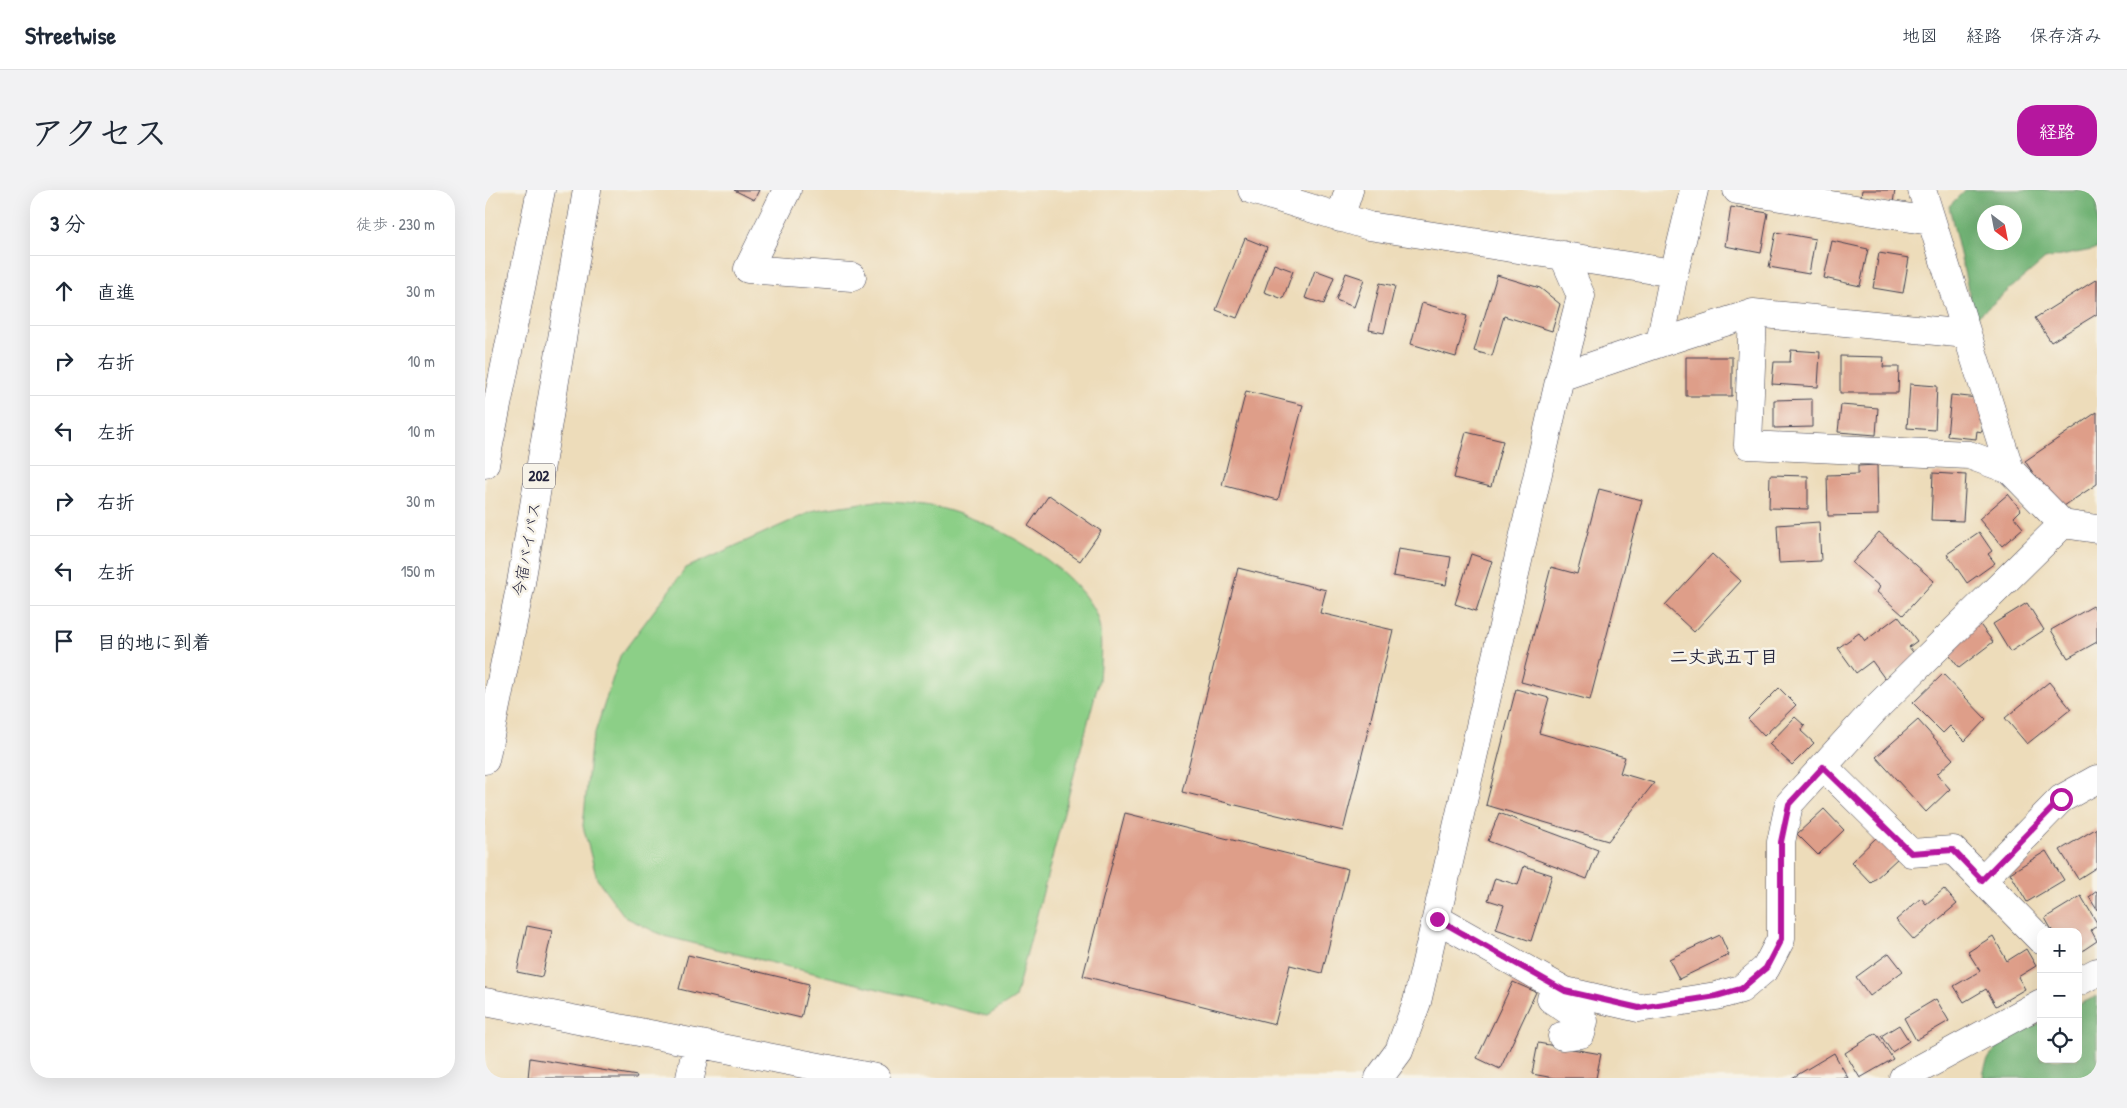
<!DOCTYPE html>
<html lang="ja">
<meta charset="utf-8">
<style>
body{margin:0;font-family:"Patrick Hand","Klee One",sans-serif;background:#f2f2f3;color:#1f2937}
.controls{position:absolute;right:15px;bottom:15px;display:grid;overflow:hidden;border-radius:10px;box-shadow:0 5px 20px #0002}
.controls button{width:45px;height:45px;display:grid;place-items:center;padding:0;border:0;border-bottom:1px solid #e0e1e3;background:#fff;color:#1f2937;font:25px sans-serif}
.compass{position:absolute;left:1492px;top:15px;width:45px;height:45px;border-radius:50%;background:#fff;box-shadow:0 5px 20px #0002;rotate:148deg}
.stop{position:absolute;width:15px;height:15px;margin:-11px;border:4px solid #b5179e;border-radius:50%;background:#fff}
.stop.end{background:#b5179e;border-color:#fff;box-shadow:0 1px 5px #0008}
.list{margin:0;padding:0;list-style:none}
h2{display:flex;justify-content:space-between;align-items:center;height:65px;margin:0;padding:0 20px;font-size:21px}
h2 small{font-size:16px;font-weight:400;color:#747a83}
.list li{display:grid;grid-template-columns:32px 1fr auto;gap:15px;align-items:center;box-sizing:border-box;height:70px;padding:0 20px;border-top:1px solid #e0e1e3}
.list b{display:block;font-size:19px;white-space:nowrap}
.list em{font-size:16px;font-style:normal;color:#747a83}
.icon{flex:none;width:28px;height:28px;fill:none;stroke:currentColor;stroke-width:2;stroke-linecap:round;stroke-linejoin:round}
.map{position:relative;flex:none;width:1612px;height:888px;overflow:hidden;border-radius:20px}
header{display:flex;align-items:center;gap:30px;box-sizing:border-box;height:70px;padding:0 25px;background:#fff;border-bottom:1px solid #e0e1e3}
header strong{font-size:24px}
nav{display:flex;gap:28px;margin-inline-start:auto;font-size:18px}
.intro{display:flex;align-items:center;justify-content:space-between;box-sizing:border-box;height:120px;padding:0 30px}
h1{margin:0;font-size:35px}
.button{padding:12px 22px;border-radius:20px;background:#b5179e;color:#fff;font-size:18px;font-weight:700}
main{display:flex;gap:30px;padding:0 30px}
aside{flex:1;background:#fff;border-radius:20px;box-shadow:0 5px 20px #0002}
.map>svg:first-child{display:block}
.green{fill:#8ccf87;stroke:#577861}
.forest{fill:#71b274;stroke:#4a6a58;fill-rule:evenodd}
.building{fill:#de9e89}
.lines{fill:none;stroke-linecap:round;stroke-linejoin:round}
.minor-casing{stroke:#403e4e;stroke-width:29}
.highway-casing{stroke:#403e4e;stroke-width:29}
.minor{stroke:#fff;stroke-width:28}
.highway{stroke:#fff;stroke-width:28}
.route{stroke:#b5179e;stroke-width:6}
.labels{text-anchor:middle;stroke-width:5;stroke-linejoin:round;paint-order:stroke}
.shield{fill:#f7f3e8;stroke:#62616f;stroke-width:1}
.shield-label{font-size:15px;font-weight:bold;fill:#22223b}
.street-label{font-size:16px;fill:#22223b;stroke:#f7f3e8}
.neighbourhood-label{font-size:18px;font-weight:bold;fill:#22223b;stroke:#f7f3e8}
</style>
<header>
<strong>Streetwise</strong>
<nav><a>地図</a><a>経路</a><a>保存済み</a></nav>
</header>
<div class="intro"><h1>アクセス</h1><a class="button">経路</a></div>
<main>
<aside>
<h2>3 分<small>徒歩 · 230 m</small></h2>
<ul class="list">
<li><svg class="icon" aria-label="ahead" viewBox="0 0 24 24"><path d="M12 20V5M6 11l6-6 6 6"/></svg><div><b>直進</b></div><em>30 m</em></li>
<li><svg class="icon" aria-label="right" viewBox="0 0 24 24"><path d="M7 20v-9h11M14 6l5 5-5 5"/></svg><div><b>右折</b></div><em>10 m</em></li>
<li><svg class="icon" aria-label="left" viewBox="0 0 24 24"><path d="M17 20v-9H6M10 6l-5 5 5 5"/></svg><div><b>左折</b></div><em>10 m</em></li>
<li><svg class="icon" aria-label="right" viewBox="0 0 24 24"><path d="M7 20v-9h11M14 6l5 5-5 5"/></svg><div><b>右折</b></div><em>30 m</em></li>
<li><svg class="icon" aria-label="left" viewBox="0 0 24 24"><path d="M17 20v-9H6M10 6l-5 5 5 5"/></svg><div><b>左折</b></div><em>150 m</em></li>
<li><svg class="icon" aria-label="arrive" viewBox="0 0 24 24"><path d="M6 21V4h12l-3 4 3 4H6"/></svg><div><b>目的地に到着</b></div></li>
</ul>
</aside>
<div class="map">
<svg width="1612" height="888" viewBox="0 0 1612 888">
<rect width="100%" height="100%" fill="#f7f3e8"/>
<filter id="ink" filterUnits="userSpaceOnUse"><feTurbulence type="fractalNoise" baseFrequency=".02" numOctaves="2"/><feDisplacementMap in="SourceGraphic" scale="10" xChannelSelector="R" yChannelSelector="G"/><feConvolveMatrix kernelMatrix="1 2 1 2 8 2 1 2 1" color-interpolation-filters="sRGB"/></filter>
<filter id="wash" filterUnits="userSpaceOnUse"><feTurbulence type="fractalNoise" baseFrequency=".0096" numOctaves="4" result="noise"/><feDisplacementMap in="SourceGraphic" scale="20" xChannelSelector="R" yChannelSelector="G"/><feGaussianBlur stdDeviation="1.12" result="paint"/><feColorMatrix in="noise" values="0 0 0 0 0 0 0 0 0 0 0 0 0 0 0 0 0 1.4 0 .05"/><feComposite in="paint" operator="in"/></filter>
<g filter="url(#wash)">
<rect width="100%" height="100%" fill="#eddcba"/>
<path class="green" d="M 391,311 C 412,313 435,313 455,318 C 507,331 585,373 610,422 C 619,440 615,471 614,490 L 530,808 L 502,826 L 179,746 L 140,727 L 112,689 L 98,636 L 106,555 L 135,466 L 201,378 L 330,320 Z"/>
<path class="forest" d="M 1480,0 L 1612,0 L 1612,59 L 1560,69 L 1490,129 L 1464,16 ZM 1500,22 L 1530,22 L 1530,52 L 1500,52 Z
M 1612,806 L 1612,888 L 1498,888 C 1501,855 1529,844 1556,833 L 1556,869 L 1593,869 L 1593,815 Z"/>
<g id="blocks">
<path class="building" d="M 249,0 L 274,0 L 269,10 Z
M 1377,0 L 1410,0 L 1408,13 L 1376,7 Z
M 1246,17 L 1283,23 L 1276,63 L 1240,56 Z
M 1291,42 L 1330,49 L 1324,84 L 1284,77 Z
M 760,48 L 782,57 L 752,128 L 731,120 Z
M 1347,51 L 1383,59 L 1375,96 L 1339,88 Z
M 1394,63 L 1424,68 L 1418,103 L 1388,98 Z
M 789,74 L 808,81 L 798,109 L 779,102 Z
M 830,80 L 849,87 L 839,114 L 820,108 Z
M 861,83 L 879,89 L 869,117 L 851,110 Z
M 1012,85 L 1055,98 L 1075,114 L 1067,141 L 1019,126 L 1007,166 L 989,161 Z
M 1612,89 L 1612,124 L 1566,152 L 1550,128 Z
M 895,93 L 910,96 L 899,143 L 884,140 Z
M 937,113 L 982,126 L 971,167 L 926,154 Z
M 1306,160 L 1335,162 L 1333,197 L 1287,194 L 1289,172 L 1305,172 Z
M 1355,166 L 1399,167 L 1398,177 L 1414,177 L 1413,203 L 1355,203 Z
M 1201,167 L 1247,167 L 1247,206 L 1201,206 Z
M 1425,194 L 1452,196 L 1450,240 L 1422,238 Z
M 761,201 L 818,215 L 793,310 L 737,295 Z
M 1466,205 L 1493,208 L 1499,221 L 1497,242 L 1492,241 L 1491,249 L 1462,246 Z
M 1327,209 L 1327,237 L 1289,238 L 1289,210 Z
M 1356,215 L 1393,218 L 1391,245 L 1353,242 Z
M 1612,222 L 1612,294 L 1573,320 L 1540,271 Z
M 981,242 L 1018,251 L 1006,297 L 969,288 Z
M 1392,275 L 1393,325 L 1343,326 L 1342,285 L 1373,284 L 1373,276 Z
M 1448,283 L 1481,285 L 1478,331 L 1446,330 Z
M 1285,285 L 1323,286 L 1323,319 L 1284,318 Z
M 1114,299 L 1157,310 L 1105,510 L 1036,492 L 1066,377 L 1092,384 Z
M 1523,304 L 1536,320 L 1529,327 L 1538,338 L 1517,356 L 1494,329 Z
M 564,305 L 616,341 L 595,371 L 543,336 Z
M 1334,332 L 1336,371 L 1294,373 L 1292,335 Z
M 1394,342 L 1449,391 L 1418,425 L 1392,402 L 1395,397 L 1367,373 Z
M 1494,342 L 1507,361 L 1503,364 L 1510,373 L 1482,393 L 1462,364 Z
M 913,359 L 966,367 L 961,395 L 908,386 Z
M 986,364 L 1007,371 L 991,421 L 970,414 Z
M 1227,364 L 1256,391 L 1209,442 L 1180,415 Z
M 753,378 L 841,400 L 835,423 L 908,440 L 858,641 L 697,602 Z
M 1542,413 L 1559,440 L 1525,462 L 1508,434 Z
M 1608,416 L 1612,422 L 1612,452 L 1583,468 L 1566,440 Z
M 1413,426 L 1432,451 L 1424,457 L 1431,466 L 1400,489 L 1387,471 L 1371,483 L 1353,458 L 1374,443 L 1380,451 Z
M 1493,432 L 1508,452 L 1474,478 L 1459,458 Z
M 1458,484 L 1501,529 L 1480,551 L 1465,536 L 1458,543 L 1428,513 Z
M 1564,492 L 1586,519 L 1542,554 L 1520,528 Z
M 1294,498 L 1311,515 L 1279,546 L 1263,529 Z
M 1031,499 L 1064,508 L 1054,543 L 1140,567 L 1135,583 L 1169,593 L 1123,651 L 1001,615 Z
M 1310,527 L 1320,536 L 1316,541 L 1329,553 L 1307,575 L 1284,554 Z
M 1433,530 L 1468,569 L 1452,584 L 1465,599 L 1441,622 L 1391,567 Z
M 1339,619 L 1359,640 L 1333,665 L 1312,644 Z
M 640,623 L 863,679 L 837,783 L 805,775 L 790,834 L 598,786 Z
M 1014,623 L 1113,660 L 1102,689 L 1003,651 Z
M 1612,638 L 1612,677 L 1593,689 L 1575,660 Z
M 1392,647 L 1413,668 L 1386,693 L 1366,672 Z
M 1561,661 L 1579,690 L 1542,712 L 1525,683 Z
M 1039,676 L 1067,685 L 1046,751 L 1011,739 L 1019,715 L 1003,710 L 1010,688 L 1033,695 Z
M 1459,699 L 1472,714 L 1429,750 L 1411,730 L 1436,708 L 1441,714 Z
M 1612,701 L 1612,720 L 1604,707 Z
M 1596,706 L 1612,733 L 1612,736 L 1606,740 L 1612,751 L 1594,763 L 1593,742 L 1568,742 L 1560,728 Z
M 42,736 L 67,741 L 57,787 L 32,782 Z
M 1235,745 L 1244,765 L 1194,789 L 1184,769 Z
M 1508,746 L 1522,771 L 1541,759 L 1551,776 L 1533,787 L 1540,799 L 1511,816 L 1501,799 L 1479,812 L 1469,796 L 1495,781 L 1483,762 Z
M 1404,763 L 1418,781 L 1385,806 L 1371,787 Z
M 203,765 L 324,794 L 316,828 L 194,799 Z
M 1028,792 L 1051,802 L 1015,879 L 992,868 Z
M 1451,809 L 1464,831 L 1431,850 L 1419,828 Z
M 1414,835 L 1424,851 L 1407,862 L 1396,846 Z
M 1391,843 L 1408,869 L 1375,888 L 1360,863 Z
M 1053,853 L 1116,864 L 1111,888 L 1069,888 L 1047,884 Z
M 1349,863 L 1363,888 L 1307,888 Z
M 45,868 L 152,886 L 151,888 L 43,888 Z"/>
</g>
</g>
<g filter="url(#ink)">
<use href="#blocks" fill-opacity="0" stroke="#403e4e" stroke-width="1"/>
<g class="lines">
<g class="minor-casing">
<path id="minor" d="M 302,0 L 263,79 L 367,87
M 767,0 L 884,36 L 1189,83 L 1175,153 L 1268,123 L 1482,144 L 1525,280 L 1578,334 L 1612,339
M 1252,0 L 1445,31
M 1437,0 L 1482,144
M 855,28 L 864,0
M 1189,83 L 1209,0
M 1268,123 L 1263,255 L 1484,265 L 1525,280
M 1075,187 L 1175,153
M 1339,577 L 1426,663 L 1468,660 L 1556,750
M 1497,690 L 1576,609 L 1612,589
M 952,729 L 1080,801 L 1154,818 L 1231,806 L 1256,799 L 1281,778 L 1296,749 L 1296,652 L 1304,614 L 1394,515 L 1578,334
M 1593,792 L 1612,782
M 1072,798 L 1066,809 L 1099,831 L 1096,844 L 1077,846
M 0,812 L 391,888
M 205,888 L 212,855
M 894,888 L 914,861 L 932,812 L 1075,187 L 1096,106 L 1078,65
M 1418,888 L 1556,813"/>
</g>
<g class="highway-casing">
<path id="highway" d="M 0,274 L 56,0
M 0,570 L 36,393 L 102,0"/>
</g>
<use href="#minor" class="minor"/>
<use href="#highway" class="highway"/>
</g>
</g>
<g class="lines" filter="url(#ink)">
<path class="route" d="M 952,729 L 1080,801 L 1154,818 L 1231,806 L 1256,799 L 1281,778 L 1296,749 L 1296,652 L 1304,614 L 1338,577 L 1426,663 L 1468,660 L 1497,690 L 1576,609"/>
</g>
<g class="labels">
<rect class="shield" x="38" y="273.5" width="32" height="25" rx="4"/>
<g class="shield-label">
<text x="54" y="291">202</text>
</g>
<g class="street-label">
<text transform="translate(41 359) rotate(-80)" y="6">今宿バイパス</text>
</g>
<g class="neighbourhood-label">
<text x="1239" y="473">二丈武五丁目</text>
</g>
</g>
</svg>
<div class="controls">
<button>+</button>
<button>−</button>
<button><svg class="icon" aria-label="locate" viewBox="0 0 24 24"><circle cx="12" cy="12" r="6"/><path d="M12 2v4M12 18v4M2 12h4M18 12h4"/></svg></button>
</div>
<svg class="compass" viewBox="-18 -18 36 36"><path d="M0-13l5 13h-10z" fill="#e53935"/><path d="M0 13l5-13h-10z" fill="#747a83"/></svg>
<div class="stop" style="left:1576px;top:609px"></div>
<div class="stop end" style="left:952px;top:729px"></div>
</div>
</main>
